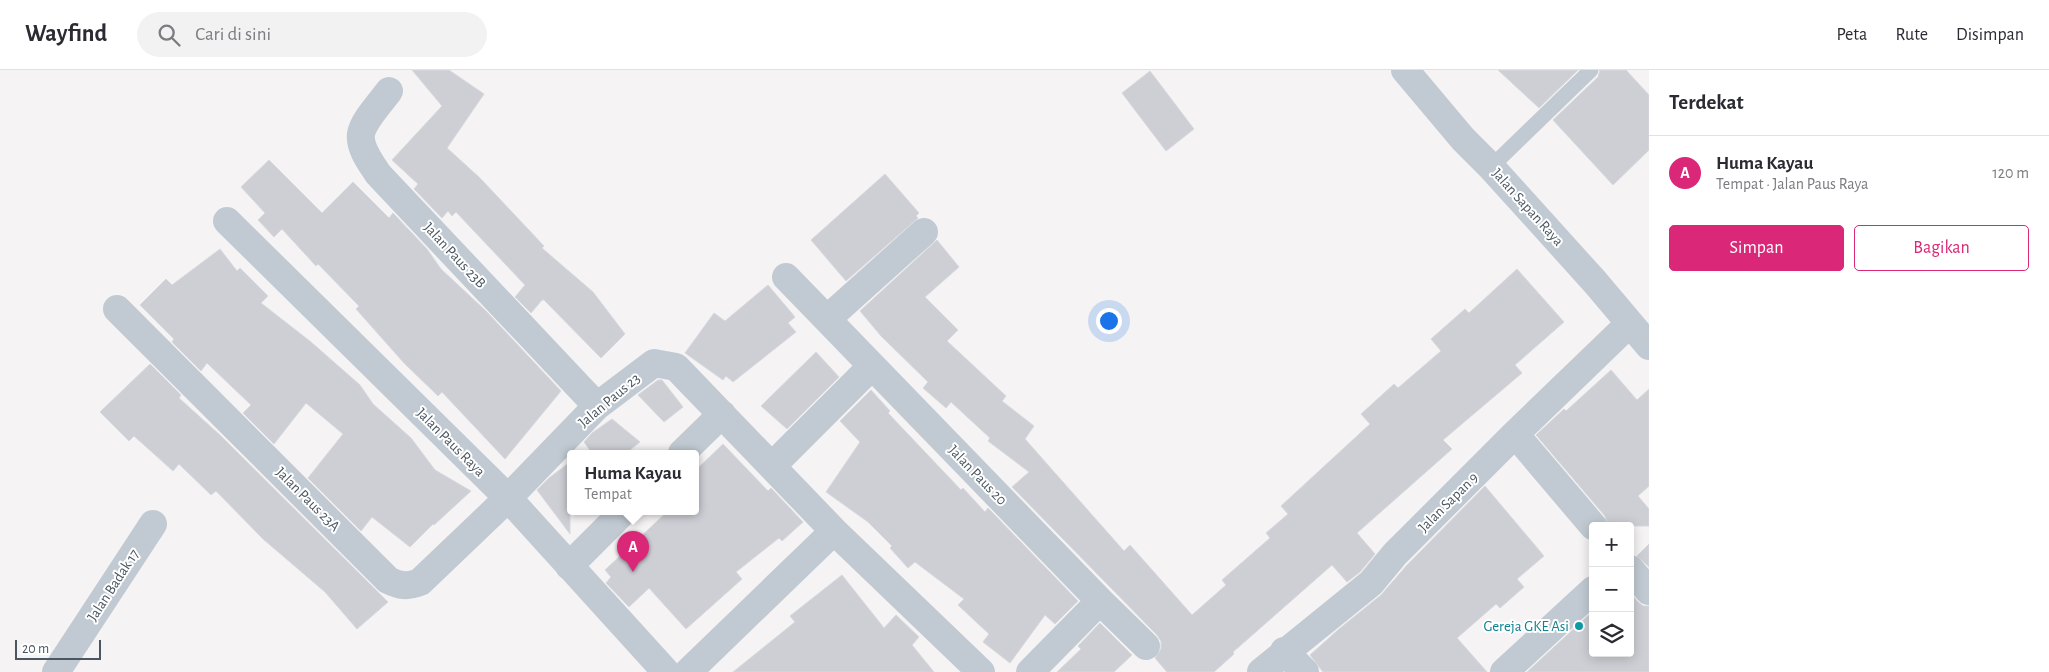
<!DOCTYPE html>
<html lang="id">
<meta charset="utf-8">
<style>
body{margin:0;font-family:"Alegreya Sans",sans-serif;background:#f2f2f3;color:#2b2b33}
.controls{position:absolute;right:15px;bottom:15px;display:grid;overflow:hidden;border-radius:5px;box-shadow:0 2px 12px #0003}
.controls button{width:45px;height:45px;display:grid;place-items:center;padding:0;border:0;border-bottom:1px solid #e1e1e2;background:#fff;color:#2b2b33;font:25px sans-serif}
.scale{position:absolute;left:15px;bottom:12px;width:86px;box-sizing:border-box;padding-left:5px;border:2px solid #4a5661;border-top:0;font-size:14px;line-height:18px;white-space:nowrap;color:#4a5661;-webkit-text-stroke:4px #fff;paint-order:stroke}
.you{position:absolute;left:1108px;top:250px;width:18px;height:18px;margin:-12px;border:4px solid #fff;border-radius:50%;background:#1a73e8;box-shadow:0 0 0 8px #1a73e833}
.badge{display:grid;place-items:center;width:32px;height:32px;border-radius:50%;background:#db2777;color:#fff;font-size:16px;font-weight:700}
.pin{position:absolute;translate:-50% -41px;filter:drop-shadow(0 1px 2px #0008)}
.pin::after{content:'';position:absolute;top:26px;width:18px;height:15px;background:inherit;clip-path:polygon(0 0,100% 0,50% 100%)}
.popup{position:absolute;left:567px;top:380px;width:132px;height:65px;box-sizing:border-box;display:grid;place-content:center;border-radius:5px;background:#fff;filter:drop-shadow(0 1px 4px #0005);font-size:16px;white-space:nowrap;color:#7c7c81}
.popup b{font-size:19px;color:#2b2b33}
.popup::after{content:'';position:absolute;left:50%;top:100%;margin-left:-10px;border:10px solid transparent;border-top-color:#fff}
.list{margin:0;padding:0;list-style:none}
h2{display:flex;justify-content:space-between;align-items:center;height:65px;margin:0;padding:0 20px;font-size:21px}
h2 small{font-size:16px;font-weight:400;color:#7c7c81}
.list li{display:grid;grid-template-columns:32px 1fr auto;gap:15px;align-items:center;box-sizing:border-box;height:75px;padding:0 20px;border-top:1px solid #e1e1e2}
.list b{display:block;font-size:19px;white-space:nowrap}
.list p{margin:0;font-size:16px;white-space:nowrap;color:#7c7c81}
.list em{font-size:16px;font-style:normal;color:#7c7c81}
.actions{display:flex;gap:10px;padding:15px 20px}
.actions a{flex:1;padding:11px 0;border:1px solid #db2777;border-radius:5px;text-align:center;font-size:18px;color:#db2777}
.actions .main{background:#db2777;color:#fff}
.icon{flex:none;width:28px;height:28px;fill:none;stroke:currentColor;stroke-width:2;stroke-linecap:round;stroke-linejoin:round}
.map{position:relative;flex:none;width:1649px;height:602px;overflow:hidden}
header{display:flex;align-items:center;gap:30px;box-sizing:border-box;height:70px;padding:0 25px;background:#fff;border-bottom:1px solid #e1e1e2}
header strong{font-size:24px}
nav{display:flex;gap:28px;margin-inline-start:auto;font-size:18px}
.search{width:350px;height:45px;background:#f2f2f3;display:flex;align-items:center;gap:12px;box-sizing:border-box;padding:0 18px;border-radius:28px;color:#7c7c81;font-size:19px}
main{display:flex}
aside{flex:1;background:#fff}
.map>svg:first-child{display:block}
.building{fill:#cdcfd5;stroke:#d7d9de}
.lines{fill:none;stroke-linecap:round;stroke-linejoin:round}
.service{stroke:#c1cad2;stroke-width:15}
.minor{stroke:#c1cad2;stroke-width:28}
.culture-dot{fill:#0f9aa8;stroke:#fff;stroke-width:2}
.labels{text-anchor:middle;stroke-width:4;stroke-linejoin:round;paint-order:stroke}
.street-label{font-size:15px;fill:#4a5661;stroke:#fff}
.culture-label{font-size:15px;fill:#0d838f;stroke:#fff;text-anchor:end}
</style>
<header>
<strong>Wayfind</strong>
<div class="search"><svg class="icon" aria-label="search" viewBox="0 0 24 24"><circle cx="10" cy="10" r="6"/><path d="M15 15l6 6"/></svg>Cari di sini</div>
<nav><a>Peta</a><a>Rute</a><a>Disimpan</a></nav>
</header>
<main>
<div class="map">
<svg width="1649" height="602" viewBox="0 0 1649 602">
<rect width="100%" height="100%" fill="#f5f3f3"/>
<path class="building" d="M 412,0 L 449,0 L 484,24 L 447,78 L 480,108 L 544,176 L 542,178 L 593,222 L 625,264 L 601,288 L 544,230 L 542,230 L 531,243 L 515,227 L 525,215 L 456,142 L 452,146 L 448,141 L 442,148 L 414,119 L 418,114 L 392,90 L 442,36 Z
M 1498,0 L 1578,0 L 1539,38 Z
M 1600,0 L 1626,0 L 1649,25 L 1649,80 L 1613,115 L 1553,50 L 1598,7 Z
M 1150,1 L 1194,59 L 1166,81 L 1122,23 Z
M 269,90 L 322,143 L 353,112 L 389,148 L 393,143 L 427,179 L 441,199 L 486,241 L 561,321 L 505,389 L 442,322 L 438,326 L 404,293 L 356,239 L 359,236 L 318,194 L 316,196 L 282,159 L 274,167 L 258,150 L 265,143 L 241,117 Z
M 885,104 L 919,143 L 916,146 L 918,148 L 846,211 L 811,170 Z
M 937,170 L 959,197 L 925,227 L 958,260 L 947,271 L 1006,326 L 1002,331 L 1034,356 L 1025,369 L 1124,481 L 1130,475 L 1192,545 L 1226,515 L 1222,510 L 1270,468 L 1266,463 L 1288,444 L 1281,436 L 1370,354 L 1361,344 L 1394,314 L 1398,318 L 1441,281 L 1431,269 L 1465,239 L 1469,243 L 1517,199 L 1564,252 L 1515,295 L 1522,303 L 1443,370 L 1452,379 L 1357,463 L 1375,484 L 1360,502 L 1347,512 L 1332,495 L 1233,582 L 1234,584 L 1214,602 L 1167,602 L 1155,588 L 1161,579 L 1161,571 L 1157,565 L 1012,417 L 1029,402 L 988,371 L 990,368 L 951,332 L 946,338 L 923,318 L 928,312 L 881,266 L 860,241 Z
M 220,179 L 237,201 L 240,198 L 268,226 L 261,233 L 311,272 L 360,315 L 373,334 L 411,368 L 435,400 L 471,421 L 434,455 L 433,454 L 410,477 L 372,447 L 361,461 L 308,408 L 343,364 L 306,333 L 274,374 L 243,343 L 251,335 L 207,293 L 201,301 L 172,272 L 174,269 L 140,235 L 166,209 L 172,215 Z
M 768,215 L 795,247 L 788,253 L 796,262 L 733,312 L 726,306 L 723,310 L 685,283 L 714,243 L 725,251 Z
M 816,282 L 839,307 L 787,359 L 761,336 Z
M 150,294 L 181,325 L 179,328 L 221,366 L 388,532 L 357,559 L 325,522 L 263,469 L 216,421 L 211,425 L 179,394 L 173,401 L 134,366 L 129,371 L 100,342 Z
M 1611,300 L 1637,330 L 1649,319 L 1649,416 L 1638,426 L 1649,439 L 1649,456 L 1608,456 L 1605,446 L 1536,365 L 1564,339 L 1566,341 Z
M 658,310 L 662,310 L 683,337 L 664,352 L 638,325 Z
M 871,320 L 890,341 L 888,343 L 961,420 L 963,418 L 985,442 L 988,438 L 1078,531 L 1055,554 L 1045,545 L 1010,593 L 983,572 L 989,564 L 958,535 L 964,529 L 915,492 L 908,498 L 890,478 L 892,476 L 868,452 L 826,422 L 860,372 L 840,351 Z
M 612,349 L 640,372 L 626,383 L 592,383 L 584,372 L 592,363 Z
M 723,374 L 768,421 L 771,418 L 803,452 L 782,471 L 779,468 L 736,502 L 742,509 L 686,559 L 649,518 L 629,537 L 606,513 L 611,507 L 605,500 L 668,441 L 696,441 L 696,400 Z
M 570,392 L 570,464 L 537,420 L 549,408 Z
M 1485,416 L 1544,486 L 1517,509 L 1524,517 L 1500,538 L 1496,534 L 1457,568 L 1487,602 L 1323,602 L 1310,585 L 1339,559 L 1381,525 L 1407,495 Z
M 1649,474 L 1649,497 L 1637,486 Z
M 842,505 L 884,558 L 896,545 L 919,567 L 912,575 L 934,602 L 733,602 L 795,552 L 790,546 Z
M 1630,523 L 1638,532 L 1643,536 L 1649,536 L 1649,602 L 1527,602 L 1593,541 L 1593,583 L 1630,583 Z
M 1100,553 L 1132,585 L 1114,602 L 1057,602 L 1081,579 L 1078,576 Z"/>
<g class="lines">
<path class="service" d="M 1491,97 L 1591,0"/>
<path class="minor" d="M 1405,0 L 1463,69 L 1491,97 L 1595,212 L 1649,276
M 389,21 C 381,32 363,51 361,64 C 359,78 371,93 378,104 L 597,336
M 227,151 L 508,428 L 666,602
M 786,207 L 1100,531 L 1030,602
M 117,239 L 388,510 C 400,516 407,517 420,512 L 508,428 L 597,336 L 654,293 L 676,297 L 834,461 L 981,602
M 827,249 L 924,162
M 1515,364 L 1593,456
M 682,383 L 722,344
M 772,396 L 872,296
M 569,496 L 624,441
M 1630,499 L 1649,521
M 1100,531 L 1146,576
M 1284,581 L 1305,602
M 56,602 L 153,454
M 688,602 L 834,461
M 1261,602 L 1371,513 L 1395,484 L 1515,364 L 1629,254
M 1504,602 L 1593,520"/>
</g>
<circle class="culture-dot" cx="1579" cy="556" r="5"/>
<g class="labels">
<g class="street-label">
<text transform="translate(1528 137) rotate(48)" y="5">Jalan Sapan Raya</text>
<text transform="translate(455 185) rotate(47)" y="5">Jalan Paus 23B</text>
<text transform="translate(609 330) rotate(-40)" y="5">Jalan Paus 23</text>
<text transform="translate(451 372) rotate(45)" y="5">Jalan Paus Raya</text>
<text transform="translate(978 405) rotate(46)" y="5">Jalan Paus 20</text>
<text transform="translate(308 429) rotate(45)" y="5">Jalan Paus 23A</text>
<text transform="translate(1448 432) rotate(-45)" y="5">Jalan Sapan 9</text>
<text transform="translate(113 515) rotate(-57)" y="5">Jalan Badak 17</text>
</g>
<g class="culture-label">
<text x="1569" y="561">Gereja GKE Asi</text>
</g>
</g>
</svg>
<div class="controls">
<button>+</button>
<button>−</button>
<button><svg class="icon" aria-label="layers" viewBox="0 0 24 24"><path d="M12 4l9 5-9 5-9-5zM3 14l9 5 9-5"/></svg></button>
</div>
<div class="scale">20 m</div>
<div class="you"></div>
<div class="pin badge" style="left:633px;top:502px">A</div>
<div class="popup"><b>Huma Kayau</b>Tempat</div>
</div>
<aside>
<h2>Terdekat<small></small></h2>
<ul class="list">
<li><span class="badge">A</span><div><b>Huma Kayau</b><p>Tempat · Jalan Paus Raya</p></div><em>120 m</em></li>
</ul>
<div class="actions"><a class="main">Simpan</a><a>Bagikan</a></div>
</aside>
</main>
